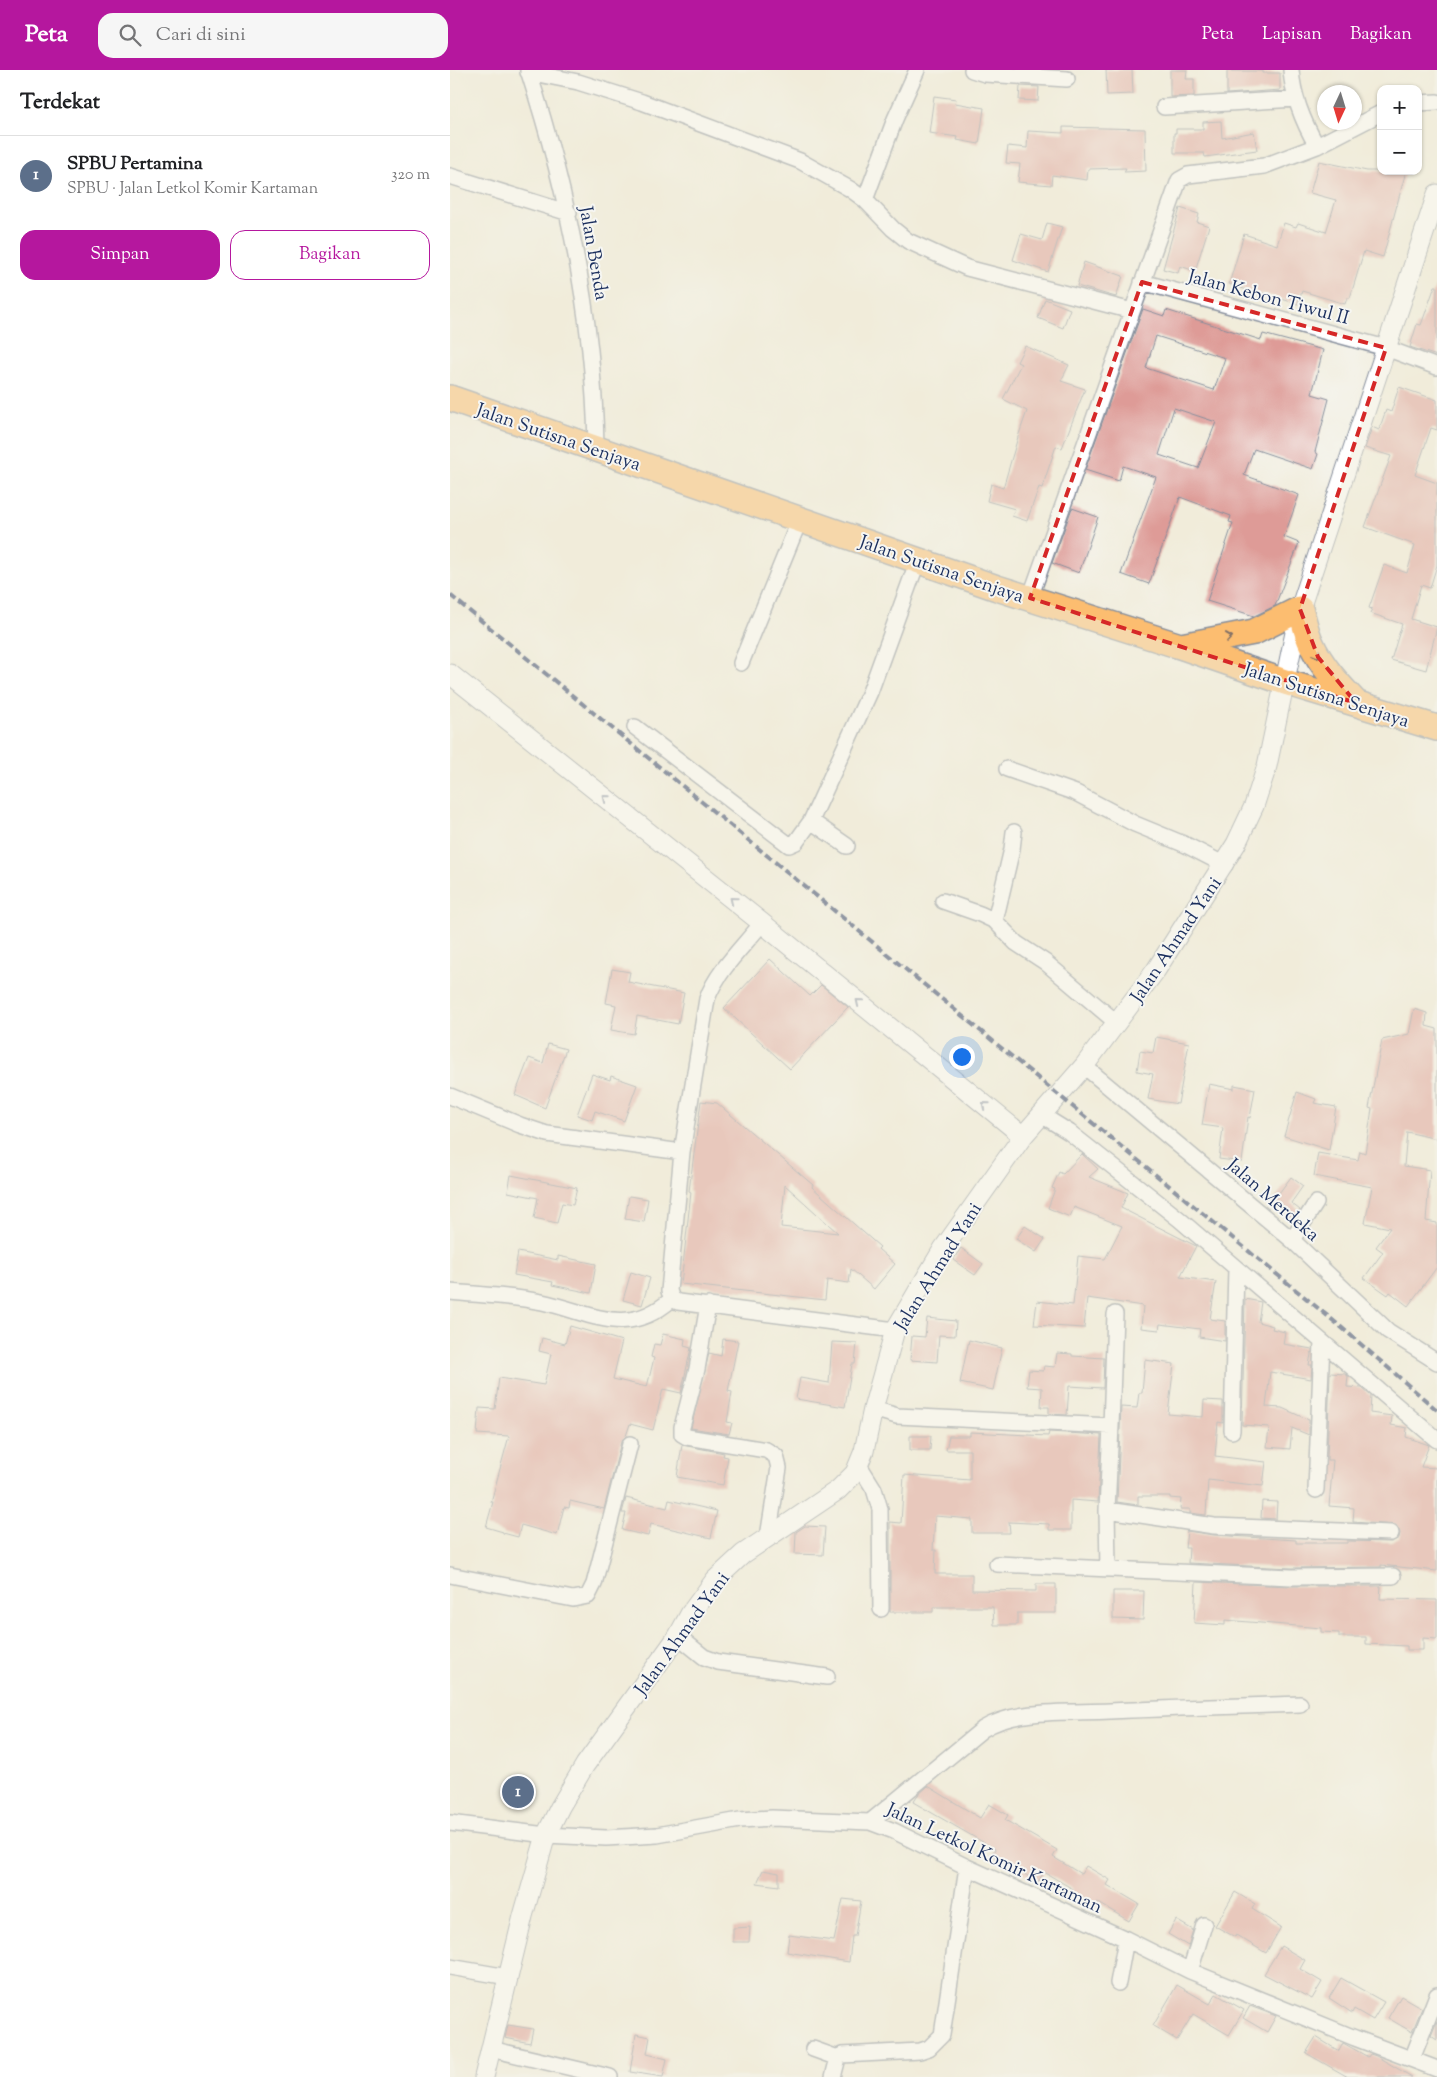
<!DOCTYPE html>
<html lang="id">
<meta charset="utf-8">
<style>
body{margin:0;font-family:"Sorts Mill Goudy",serif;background:#f6f6f6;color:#202124}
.controls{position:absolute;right:15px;top:15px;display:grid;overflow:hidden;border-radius:10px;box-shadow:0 1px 4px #0004}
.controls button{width:45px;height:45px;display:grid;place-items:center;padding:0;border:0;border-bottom:1px solid #e0e0e0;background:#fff;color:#202124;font:25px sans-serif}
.compass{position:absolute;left:867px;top:15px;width:45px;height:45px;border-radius:50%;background:#fff;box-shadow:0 1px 4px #0004;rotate:184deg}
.you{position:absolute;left:511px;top:986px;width:18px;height:18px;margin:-12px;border:4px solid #fff;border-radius:50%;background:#1a73e8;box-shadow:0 0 0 8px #1a73e833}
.badge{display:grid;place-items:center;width:32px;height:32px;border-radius:50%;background:#b5179e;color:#fff;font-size:16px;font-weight:700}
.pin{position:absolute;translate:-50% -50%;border:2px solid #fff;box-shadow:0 1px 5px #0006}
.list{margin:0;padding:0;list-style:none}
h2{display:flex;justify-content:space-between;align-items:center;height:65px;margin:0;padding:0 20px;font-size:21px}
h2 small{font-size:16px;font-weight:400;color:#757577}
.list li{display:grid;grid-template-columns:32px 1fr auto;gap:15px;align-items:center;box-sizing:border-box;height:80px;padding:0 20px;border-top:1px solid #e0e0e0}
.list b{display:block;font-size:19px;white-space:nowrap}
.list p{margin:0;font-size:16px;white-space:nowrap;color:#757577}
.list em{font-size:16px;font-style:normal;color:#757577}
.actions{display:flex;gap:10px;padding:15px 20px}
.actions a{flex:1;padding:11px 0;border:1px solid #b5179e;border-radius:15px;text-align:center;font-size:18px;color:#b5179e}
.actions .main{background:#b5179e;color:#fff}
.icon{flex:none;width:28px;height:28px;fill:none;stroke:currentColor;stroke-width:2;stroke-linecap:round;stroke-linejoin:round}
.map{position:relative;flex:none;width:987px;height:2007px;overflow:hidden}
header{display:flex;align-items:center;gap:30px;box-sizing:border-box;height:70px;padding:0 25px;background:#b5179e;color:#fff}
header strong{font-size:24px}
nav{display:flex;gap:28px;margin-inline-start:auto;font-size:18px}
.search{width:350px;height:45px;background:#f6f6f6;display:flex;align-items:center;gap:12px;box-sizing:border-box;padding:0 18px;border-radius:15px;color:#757577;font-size:19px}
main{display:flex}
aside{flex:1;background:#fff}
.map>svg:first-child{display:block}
.building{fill:#de9b97;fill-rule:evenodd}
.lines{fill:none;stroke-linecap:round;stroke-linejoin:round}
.minor-casing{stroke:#868e9c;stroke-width:18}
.tertiary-casing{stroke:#868e9c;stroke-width:21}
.primary-casing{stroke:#868e9c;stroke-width:28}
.minor{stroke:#fff;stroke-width:15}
.tertiary{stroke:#fff;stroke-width:19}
.primary{stroke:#fcbd6f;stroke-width:25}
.rail{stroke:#1b2f5e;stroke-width:4;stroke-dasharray:8 4;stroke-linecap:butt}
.oneway{stroke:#806f66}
.oneway2{stroke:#8d97ae}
.marked{fill:none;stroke:#d62828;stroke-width:4;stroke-dasharray:10 6;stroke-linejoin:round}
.labels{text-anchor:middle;stroke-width:4;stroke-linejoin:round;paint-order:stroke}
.street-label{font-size:19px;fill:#1b2f5e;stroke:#f6f6f2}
</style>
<header>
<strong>Peta</strong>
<div class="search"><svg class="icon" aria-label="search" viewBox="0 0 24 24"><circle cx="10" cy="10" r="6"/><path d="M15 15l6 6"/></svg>Cari di sini</div>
<nav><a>Peta</a><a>Lapisan</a><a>Bagikan</a></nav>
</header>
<main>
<aside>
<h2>Terdekat<small></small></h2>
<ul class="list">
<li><span class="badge" style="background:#5c6f8a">1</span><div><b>SPBU Pertamina</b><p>SPBU · Jalan Letkol Komir Kartaman</p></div><em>320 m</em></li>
</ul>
<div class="actions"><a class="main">Simpan</a><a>Bagikan</a></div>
</aside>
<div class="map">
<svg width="987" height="2007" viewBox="0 0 987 2007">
<rect width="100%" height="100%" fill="#f6f6f2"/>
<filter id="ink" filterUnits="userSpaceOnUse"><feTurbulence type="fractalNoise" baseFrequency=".02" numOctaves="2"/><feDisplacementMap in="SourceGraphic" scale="10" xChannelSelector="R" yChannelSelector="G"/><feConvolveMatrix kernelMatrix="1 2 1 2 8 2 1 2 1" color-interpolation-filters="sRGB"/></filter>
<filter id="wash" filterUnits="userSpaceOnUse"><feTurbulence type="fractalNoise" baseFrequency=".0096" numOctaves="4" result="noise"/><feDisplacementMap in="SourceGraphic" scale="20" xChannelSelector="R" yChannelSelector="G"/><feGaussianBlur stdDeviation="1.12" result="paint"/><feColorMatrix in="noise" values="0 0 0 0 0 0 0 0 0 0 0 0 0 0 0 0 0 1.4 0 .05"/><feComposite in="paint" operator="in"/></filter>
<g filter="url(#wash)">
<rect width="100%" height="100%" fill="#f1ecda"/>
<g id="blocks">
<path class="building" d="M 656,0 L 682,0 L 683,24 L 657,25 Z
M 720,0 L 737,0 L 736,9 L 744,9 L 744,26 L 720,27 Z
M 777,1 L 813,1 L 813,3 L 830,3 L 830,20 L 777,24 Z
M 570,16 L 589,17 L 588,31 L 569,30 Z
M 484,26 L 506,29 L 505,33 L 534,38 L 529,74 L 507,70 L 508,67 L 479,63 Z
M 771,51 L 772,68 L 804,62 L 807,80 L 755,87 L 754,83 L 724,83 L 724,63 L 726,63 L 726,59 L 753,59 L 753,52 Z
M 613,57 L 695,59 L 696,101 L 674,102 L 676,98 L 638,99 L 637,110 L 602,105 L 601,115 L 568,112 L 570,94 L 556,93 L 558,76 L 577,78 L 578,61 L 613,63 Z
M 869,91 L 917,101 L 956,101 L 933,187 L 914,181 L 900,228 L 897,228 L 895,234 L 852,221 L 848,234 L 812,223 L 812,225 L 779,214 L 794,164 L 827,175 L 834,153 L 846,157 L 848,153 L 876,162 L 886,130 L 860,123 Z
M 730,138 L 749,144 L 747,152 L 759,156 L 745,201 L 730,196 L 728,203 L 713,199 Z
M 597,153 L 612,157 L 598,202 L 563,190 L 571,164 L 592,170 Z
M 634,192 L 673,206 L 666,227 L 627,216 Z
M 985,216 L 987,216 L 987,286 L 960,277 L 967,254 L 971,255 Z
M 595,229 L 620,239 L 613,258 L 588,248 Z
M 693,239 L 714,246 L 716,240 L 811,270 L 813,264 L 873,280 L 862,324 L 879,329 L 865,382 L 868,384 L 863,399 L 804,379 L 794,405 L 849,425 L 834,467 L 849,473 L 825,536 L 804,546 L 757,531 L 783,453 L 779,452 L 781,446 L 730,427 L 699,514 L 671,504 L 706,407 L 673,396 L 669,411 L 635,400 ZM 706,266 L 775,288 L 764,320 L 696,298 ZM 724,338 L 766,352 L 748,398 L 709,385 Z
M 575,276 L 619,295 L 611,311 L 635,319 L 612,378 L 606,376 L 592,418 L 589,417 L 577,451 L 562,446 L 565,439 L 537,431 L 541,414 L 553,418 L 568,367 L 577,341 L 553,329 L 571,294 L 567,292 Z
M 949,317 L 987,330 L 987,360 L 981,358 L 965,405 L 987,413 L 987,495 L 980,518 L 971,515 L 961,549 L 987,557 L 976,600 L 941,590 L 952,554 L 920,543 L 922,539 L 919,538 L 934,495 L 957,503 L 965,475 L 915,457 L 941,386 L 915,378 L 922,357 L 929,360 L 936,340 L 941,342 Z
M 622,438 L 648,447 L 629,503 L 602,493 Z
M 320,889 L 360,926 L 371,915 L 398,937 L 340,999 L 274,938 Z
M 162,899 L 180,902 L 178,912 L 234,923 L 228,954 L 187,946 L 184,964 L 161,960 L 166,935 L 156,933 Z
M 964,939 L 977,943 L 976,956 L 987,959 L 987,1069 L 957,1062 L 954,1096 L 980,1100 L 976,1151 L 987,1153 L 987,1197 L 958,1236 L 940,1222 L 938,1225 L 914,1208 L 933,1182 L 926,1177 L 940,1158 L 915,1153 L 922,1117 L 864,1106 L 868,1083 L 908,1090 L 910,1081 L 915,1083 L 922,1039 L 919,1038 L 932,970 L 959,964 Z
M 706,967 L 739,973 L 728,1034 L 698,1029 L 703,1004 L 687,1001 L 690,981 L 703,983 Z
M 98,974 L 116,979 L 95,1038 L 65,1025 L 79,988 L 93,993 Z
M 142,1004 L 160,1010 L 161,1006 L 187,1015 L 174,1051 L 145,1041 L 142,1050 L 127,1045 Z
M 759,1014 L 784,1019 L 784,1015 L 805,1019 L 800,1048 L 798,1047 L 792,1092 L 769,1089 L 773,1058 L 752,1055 Z
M 847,1022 L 866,1029 L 864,1033 L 886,1037 L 879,1080 L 834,1066 Z
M 251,1031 L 267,1033 L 363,1115 L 362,1117 L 430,1177 L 428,1179 L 445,1194 L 424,1219 L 401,1199 L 399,1213 L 377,1210 L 375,1230 L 231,1214 L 241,1122 L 239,1121 ZM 335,1115 L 388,1163 L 331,1157 Z
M 632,1084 L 648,1099 L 639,1107 L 678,1123 L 671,1138 L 746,1176 L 730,1207 L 766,1212 L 760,1249 L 775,1251 L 775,1271 L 749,1267 L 750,1259 L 710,1254 L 709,1260 L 691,1258 L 693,1236 L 637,1228 L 634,1258 L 584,1255 L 587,1231 L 623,1235 L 628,1186 L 655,1189 L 672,1156 L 624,1137 L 620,1147 L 598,1138 L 605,1119 L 602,1118 L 609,1102 L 613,1104 Z
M 61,1105 L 127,1118 L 123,1135 L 112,1133 L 107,1153 L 84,1148 L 88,1128 L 58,1122 Z
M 841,1107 L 853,1116 L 841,1133 L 850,1140 L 842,1151 L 820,1135 Z
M 179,1126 L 198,1129 L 194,1152 L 175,1149 Z
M 575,1156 L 595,1169 L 586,1182 L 566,1169 Z
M 511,1178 L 533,1194 L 525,1205 L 503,1190 Z
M 68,1182 L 108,1190 L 108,1186 L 146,1194 L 141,1223 L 102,1215 L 103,1212 L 64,1205 Z
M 181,1202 L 200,1208 L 192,1235 L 173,1230 Z
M 795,1229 L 811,1232 L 808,1252 L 823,1256 L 822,1259 L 835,1262 L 833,1274 L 862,1279 L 859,1295 L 862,1295 L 861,1309 L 820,1302 L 816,1337 L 832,1338 L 859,1350 L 859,1365 L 842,1358 L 840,1379 L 817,1377 L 819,1357 L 792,1355 Z
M 477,1248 L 506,1251 L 505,1266 L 489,1265 L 487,1292 L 460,1290 L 462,1266 L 475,1267 Z
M 120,1256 L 172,1271 L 163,1309 L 197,1317 L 204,1288 L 201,1287 L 204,1274 L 210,1275 L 213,1264 L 235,1269 L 234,1276 L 241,1278 L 231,1323 L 213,1319 L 203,1360 L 180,1354 L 176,1366 L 171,1372 L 154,1439 L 120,1431 L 119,1438 L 114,1437 L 107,1465 L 71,1455 L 68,1467 L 53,1463 L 53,1462 L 36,1457 L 43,1432 L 41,1432 L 59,1366 L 27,1364 L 29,1338 L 45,1339 L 49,1308 L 94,1315 L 101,1284 L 89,1281 L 92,1268 L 115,1274 Z
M 273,1269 L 288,1271 L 278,1321 L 282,1322 L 277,1352 L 282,1353 L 279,1364 L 241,1358 L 259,1283 L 271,1286 Z
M 519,1270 L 552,1278 L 543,1320 L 510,1313 Z
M 382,1272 L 407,1273 L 405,1294 L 402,1294 L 395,1337 L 346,1329 L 350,1308 L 379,1313 Z
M 607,1283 L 622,1284 L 622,1286 L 654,1288 L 653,1318 L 619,1316 L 617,1345 L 599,1344 L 599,1337 L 591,1337 L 592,1318 L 577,1317 L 579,1300 L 593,1301 L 594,1296 L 605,1297 Z
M 695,1290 L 724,1294 L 718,1344 L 753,1347 L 754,1330 L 773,1331 L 773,1353 L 768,1352 L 765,1386 L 816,1392 L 813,1416 L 758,1410 L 756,1445 L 740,1443 L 740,1439 L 730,1439 L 731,1429 L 720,1428 L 720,1426 L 688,1426 L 688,1435 L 667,1432 L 671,1337 L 687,1338 L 689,1323 L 692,1323 Z
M 880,1303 L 895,1304 L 898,1306 L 897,1317 L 912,1318 L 921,1326 L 920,1343 L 942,1346 L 941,1355 L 957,1358 L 956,1367 L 979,1375 L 971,1397 L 987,1398 L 987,1501 L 931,1495 L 931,1497 L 841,1498 L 738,1493 L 739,1478 L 735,1478 L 737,1461 L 764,1465 L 846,1470 L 846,1473 L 897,1473 L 897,1471 L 941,1472 L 949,1468 L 950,1463 L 946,1455 L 903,1452 L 904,1438 L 879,1436 L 883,1390 L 877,1390 Z
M 520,1362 L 598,1366 L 599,1362 L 651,1365 L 648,1432 L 621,1430 L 621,1460 L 599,1460 L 599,1454 L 559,1452 L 560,1463 L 522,1463 L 522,1449 L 485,1446 L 483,1480 L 486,1480 L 485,1504 L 522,1504 L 522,1520 L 586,1521 L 586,1514 L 606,1514 L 606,1543 L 567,1543 L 567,1555 L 544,1555 L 543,1537 L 483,1537 L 483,1542 L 440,1542 L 440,1452 L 451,1453 L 454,1405 L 520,1410 L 520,1380 L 496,1380 L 499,1366 L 520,1366 Z
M 460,1366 L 481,1366 L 480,1380 L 460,1380 Z
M 232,1375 L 274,1383 L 273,1386 L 278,1387 L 273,1415 L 227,1407 Z
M 176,1428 L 217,1438 L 219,1430 L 267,1441 L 261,1468 L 201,1454 L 198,1466 L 172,1460 L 176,1443 L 172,1443 Z
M 812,1431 L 827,1432 L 826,1449 L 811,1448 Z
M 355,1456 L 375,1457 L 373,1485 L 345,1484 L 346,1462 Z
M 746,1512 L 841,1516 L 931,1516 L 930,1529 L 987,1530 L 987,1569 L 973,1568 L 973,1580 L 957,1580 L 957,1576 L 916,1574 L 916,1567 L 889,1567 L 889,1563 L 871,1562 L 871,1558 L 775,1550 L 775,1555 L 744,1553 Z
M 663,1521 L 694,1521 L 693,1550 L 663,1549 Z
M 478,1716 L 530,1748 L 539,1734 L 558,1745 L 555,1750 L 607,1780 L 603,1787 L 631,1804 L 636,1796 L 660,1810 L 657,1815 L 689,1834 L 679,1851 L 647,1832 L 643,1838 L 620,1824 L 623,1819 L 594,1802 L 588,1812 L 542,1785 L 545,1779 L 463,1732 L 467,1726 Z
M 313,1800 L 329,1803 L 329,1816 L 307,1813 Z
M 785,1822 L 805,1834 L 802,1839 L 831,1857 L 816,1883 L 786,1865 L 785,1867 L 765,1856 Z
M 393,1829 L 411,1831 L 405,1866 L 402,1866 L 399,1892 L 337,1882 L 339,1865 L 384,1871 Z
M 726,1850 L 743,1860 L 738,1876 L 718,1864 Z
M 300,1857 L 299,1872 L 283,1872 L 283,1858 Z
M 831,1876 L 855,1890 L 850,1899 L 872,1912 L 862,1929 L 814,1904 Z
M 891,1908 L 934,1932 L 923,1950 L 904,1939 L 902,1943 L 879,1928 Z
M 727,1915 L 760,1934 L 766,1924 L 794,1940 L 779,1965 L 743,1944 L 727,1970 L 703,1956 Z
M 951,1926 L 972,1938 L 962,1962 L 938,1948 Z
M 800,1936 L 826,1946 L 817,1962 L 793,1948 Z
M 987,1951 L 987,1970 L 981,1966 Z
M 58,1955 L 83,1959 L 80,1973 L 55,1968 Z
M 186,1964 L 200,1967 L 197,1984 L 217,1989 L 213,2007 L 180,2002 Z
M 866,1967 L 889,1981 L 893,1973 L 918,1987 L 920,1984 L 926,1986 L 962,2007 L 898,2007 L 856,1983 Z"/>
</g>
</g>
<g filter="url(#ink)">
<use href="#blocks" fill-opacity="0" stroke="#868e9c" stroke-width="1"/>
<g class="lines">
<g class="minor-casing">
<path id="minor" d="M 78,0 C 118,123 144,248 146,377
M 522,0 L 535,4 L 617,9
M 841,0 C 843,28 853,52 867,76
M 78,2 L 128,12 L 192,32 L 350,91 L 400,119 L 415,130 L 443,159 L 458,171 L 517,198 L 682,241
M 968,33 L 987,32
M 714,37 L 845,29
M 0,106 L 119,143
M 415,130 L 445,49 L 467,0
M 692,212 L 936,278 L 987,297
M 580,528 L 729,110 L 738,105 L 814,96 L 867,76 L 931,43
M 291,593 L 350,449
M 185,657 L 339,775 L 346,772 L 361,751
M 557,699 L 626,723 L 685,754 L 736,775 L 775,795
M 397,776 L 361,751 L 420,622 L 468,490
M 493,831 L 530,844 L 545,851 L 566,873 L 595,892 L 667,953
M 545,851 L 562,779 L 564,762
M 634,996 L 842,1170 L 938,1261 L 987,1292
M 0,1026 L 70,1055 L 97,1064 L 232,1082
M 590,1044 L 619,1062 L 729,1149 L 786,1198 L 782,1361
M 842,1170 L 866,1133
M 786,1198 L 987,1370
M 0,1222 C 30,1225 62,1226 92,1232 C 143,1243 176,1269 222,1229 L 228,1232 L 445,1260
M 222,1229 L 219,1221 L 232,1082 L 257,929 C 267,901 293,877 312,853
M 258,1235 L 247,1299 L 232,1357 L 232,1364 L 237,1367 L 316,1380 L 326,1386 L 329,1398 L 318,1467
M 423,1339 L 447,1346 L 661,1356 L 657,1440 L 658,1499
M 661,1356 L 665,1244
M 409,1395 L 424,1419 L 430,1439 L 431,1539
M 866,1420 L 872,1272
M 657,1440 L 764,1456 L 941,1463
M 547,1494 L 841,1507 L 943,1506
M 0,1505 L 123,1529 L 138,1526 L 144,1514 L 180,1374
M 228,1566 L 254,1587 L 268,1592 L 377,1607
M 420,1752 L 533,1659 C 567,1638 620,1643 660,1641 C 723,1638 787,1636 850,1634
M 0,1753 L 96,1765 L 156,1768 L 207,1765 L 290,1750 L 322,1748 L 420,1752 L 444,1761 L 517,1797 L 676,1869 L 740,1901 L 905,1968 L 987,1999
M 0,1897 L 58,1907
M 740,1901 L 754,1855
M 668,1913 L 676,1869
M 41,1979 L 160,2007
M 363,1979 L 388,1988
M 962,1989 L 987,1925
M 383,2007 L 388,1988 L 392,1985 L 470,1981 L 479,1978 L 492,1965 L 517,1797"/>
</g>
<g class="tertiary-casing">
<path id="tertiary" d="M 0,604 L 312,853 L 573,1066
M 34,2007 L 73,1846 L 96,1765 L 110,1737 L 135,1695 L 228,1566 L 240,1544 L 265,1510 L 293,1484 L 388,1420 L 405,1403 L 414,1381 L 423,1339 L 445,1260 L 493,1179 L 573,1066 L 634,996 L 706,900 L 786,774 L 804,736 L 817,696 L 850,539 L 987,124"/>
</g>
<g class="primary-casing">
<path id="primary" d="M 0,328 L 547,518 L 727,575 L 835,612 L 987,658
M 731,576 L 804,562 L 850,539 C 854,550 856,563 861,573 C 871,596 889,615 906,633"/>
</g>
<use href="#minor" class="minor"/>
<use href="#tertiary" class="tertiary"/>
<use href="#primary" class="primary"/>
<path class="rail" d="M 0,525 L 891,1257 L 987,1340"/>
</g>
<defs><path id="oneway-chevron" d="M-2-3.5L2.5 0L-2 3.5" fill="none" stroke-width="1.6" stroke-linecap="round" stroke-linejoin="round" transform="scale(1.25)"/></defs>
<g class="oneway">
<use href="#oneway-chevron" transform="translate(779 567) rotate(-8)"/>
<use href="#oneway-chevron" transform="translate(867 585) rotate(59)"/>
</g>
<g class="oneway2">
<use href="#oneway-chevron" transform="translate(156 728) rotate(-141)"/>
<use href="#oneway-chevron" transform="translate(283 830) rotate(-141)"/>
<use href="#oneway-chevron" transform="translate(409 932) rotate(-141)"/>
<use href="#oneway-chevron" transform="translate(535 1035) rotate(-141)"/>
</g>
</g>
<path d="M0 0H987V2007H0ZM 692,212 L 936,278 L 850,539 L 868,587 L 906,633 L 580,528 Z" fill="#f1ecda" fill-opacity=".55" fill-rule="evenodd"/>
<path class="marked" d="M 692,212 L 936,278 L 850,539 L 868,587 L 906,633 L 580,528 Z"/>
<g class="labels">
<g class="street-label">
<text transform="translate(145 183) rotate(80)" y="7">Jalan Benda</text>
<text transform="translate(819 226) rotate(15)" y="7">Jalan Kebon Tiwul II</text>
<text transform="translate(109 366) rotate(19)" y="7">Jalan Sutisna Senjaya</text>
<text transform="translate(492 498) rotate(19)" y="7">Jalan Sutisna Senjaya</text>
<text transform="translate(877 624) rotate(18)" y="7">Jalan Sutisna Senjaya</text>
<text transform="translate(725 869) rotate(-56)" y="7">Jalan Ahmad Yani</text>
<text transform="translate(824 1129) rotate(41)" y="7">Jalan Merdeka</text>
<text transform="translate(487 1196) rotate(-58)" y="7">Jalan Ahmad Yani</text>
<text transform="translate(231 1563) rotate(-54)" y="7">Jalan Ahmad Yani</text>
<text transform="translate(545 1787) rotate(25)" y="7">Jalan Letkol Komir Kartaman</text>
</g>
</g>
</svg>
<div class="controls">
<button>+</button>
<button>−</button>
</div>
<svg class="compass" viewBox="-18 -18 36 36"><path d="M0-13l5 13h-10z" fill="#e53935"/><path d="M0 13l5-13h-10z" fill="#757577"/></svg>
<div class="you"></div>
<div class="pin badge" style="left:68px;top:1722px;background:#5c6f8a">1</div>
</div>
</main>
